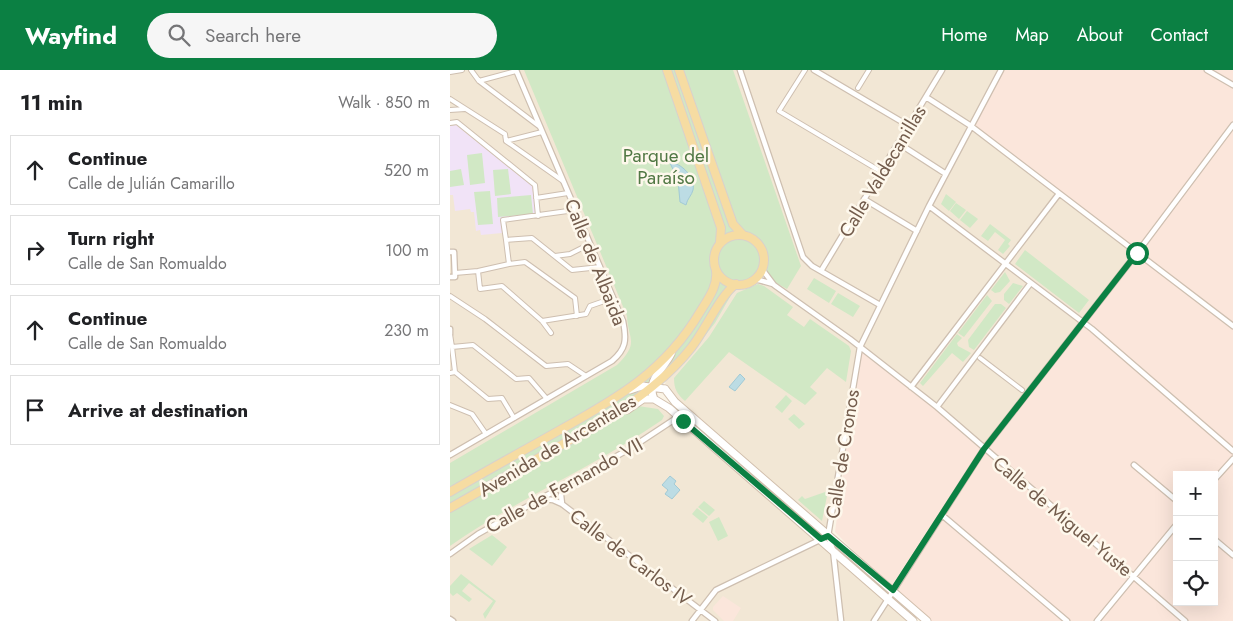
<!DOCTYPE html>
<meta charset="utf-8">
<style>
body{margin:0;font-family:Jost,sans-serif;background:#f6f6f6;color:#202124}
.controls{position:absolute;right:15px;bottom:15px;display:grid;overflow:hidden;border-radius:0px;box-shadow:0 5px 20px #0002}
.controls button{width:45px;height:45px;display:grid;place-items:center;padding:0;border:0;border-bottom:1px solid #e0e0e0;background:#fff;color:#202124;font:25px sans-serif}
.stop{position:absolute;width:15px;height:15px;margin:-11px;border:4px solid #0b8043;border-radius:50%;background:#fff}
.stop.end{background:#0b8043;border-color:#fff;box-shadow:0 1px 5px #0008}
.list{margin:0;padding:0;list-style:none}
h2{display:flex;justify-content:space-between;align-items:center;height:65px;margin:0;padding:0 20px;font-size:21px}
h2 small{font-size:16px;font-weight:400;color:#757577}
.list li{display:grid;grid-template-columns:32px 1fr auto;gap:15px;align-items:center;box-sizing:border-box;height:70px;margin:0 10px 10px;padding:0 10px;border:1px solid #e0e0e0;border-radius:0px}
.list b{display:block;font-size:19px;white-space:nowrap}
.list p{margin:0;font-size:16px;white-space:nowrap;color:#757577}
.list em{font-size:16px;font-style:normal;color:#757577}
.icon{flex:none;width:28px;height:28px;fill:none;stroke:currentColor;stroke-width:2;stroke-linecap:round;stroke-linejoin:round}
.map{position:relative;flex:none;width:783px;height:551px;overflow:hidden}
header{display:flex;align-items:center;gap:30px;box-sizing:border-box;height:70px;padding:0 25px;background:#0b8043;color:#fff}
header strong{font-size:24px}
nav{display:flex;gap:28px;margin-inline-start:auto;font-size:18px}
.search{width:350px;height:45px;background:#f6f6f6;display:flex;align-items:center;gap:12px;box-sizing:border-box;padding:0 18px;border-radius:28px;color:#757577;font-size:19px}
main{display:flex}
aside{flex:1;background:#fff}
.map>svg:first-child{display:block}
.residential{fill:#f2e7d5}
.commercial{fill:#fbe6db;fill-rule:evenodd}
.education{fill:#f1e3f7}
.green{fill:#d1e8c5}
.water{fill:#bcdce4;stroke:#a2cad5}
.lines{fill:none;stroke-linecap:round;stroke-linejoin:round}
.pedestrian-casing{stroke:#cebfb0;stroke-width:6}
.minor-casing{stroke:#cebfb0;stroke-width:7}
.secondary-casing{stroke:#d1bfad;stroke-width:9}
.primary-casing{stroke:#d8d1cd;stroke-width:10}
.pedestrian{stroke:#fff;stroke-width:4}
.minor{stroke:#fff;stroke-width:4.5}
.secondary{stroke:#fff;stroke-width:7}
.primary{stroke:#f6dca2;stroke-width:8}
.route{stroke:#0b8043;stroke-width:6}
.labels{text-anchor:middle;stroke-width:5;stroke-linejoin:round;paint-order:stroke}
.park-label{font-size:19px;fill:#517844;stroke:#fef8ec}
.street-label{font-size:19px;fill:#735c4c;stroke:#fef8ec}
</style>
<header>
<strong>Wayfind</strong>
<div class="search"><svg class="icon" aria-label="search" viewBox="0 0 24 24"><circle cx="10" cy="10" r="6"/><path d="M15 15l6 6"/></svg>Search here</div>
<nav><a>Home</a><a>Map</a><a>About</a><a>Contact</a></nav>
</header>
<main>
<aside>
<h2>11 min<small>Walk · 850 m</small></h2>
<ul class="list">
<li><svg class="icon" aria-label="ahead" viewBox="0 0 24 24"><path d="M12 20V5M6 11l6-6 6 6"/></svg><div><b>Continue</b><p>Calle de Julián Camarillo</p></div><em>520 m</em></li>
<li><svg class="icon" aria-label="right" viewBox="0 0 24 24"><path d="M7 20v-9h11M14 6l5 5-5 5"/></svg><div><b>Turn right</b><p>Calle de San Romualdo</p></div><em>100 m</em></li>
<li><svg class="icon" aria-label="ahead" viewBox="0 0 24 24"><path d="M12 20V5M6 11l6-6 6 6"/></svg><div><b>Continue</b><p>Calle de San Romualdo</p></div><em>230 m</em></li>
<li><svg class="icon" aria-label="arrive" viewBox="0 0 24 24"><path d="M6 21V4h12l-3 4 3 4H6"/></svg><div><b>Arrive at destination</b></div></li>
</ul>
</aside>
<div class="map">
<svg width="783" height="551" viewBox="0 0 783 551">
<rect width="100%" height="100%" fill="#fbf4e6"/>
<path class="residential" d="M 0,0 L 217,0 L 233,270 L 0,422 Z
M 229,0 L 551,0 L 687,183 L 534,379 L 411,277 L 378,466 L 215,319 Z
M 204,329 L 463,551 L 0,551 L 0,438 L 184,332 Z"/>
<path class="commercial" d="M 551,0 L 783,0 L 783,551 L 477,551 L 454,532 L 385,462 L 410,277 L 487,337 L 534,379 L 687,183 L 521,56 ZM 727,405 L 764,405 L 764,532 L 727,532 Z
M 273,526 L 291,538 L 283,551 L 274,551 L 263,540 L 263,537 Z"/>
<path class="education" d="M 6,55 L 82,116 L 86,144 L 51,148 L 52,163 L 31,165 L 30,160 L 26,161 L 24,142 L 21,142 L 20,139 L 5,141 L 3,125 L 0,125 L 0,56 Z"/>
<path class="green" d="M 74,0 L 283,0 L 351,196 L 337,219 L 314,206 L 284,220 L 265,253 L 243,281 L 188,336 L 208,339 L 214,346 L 212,350 C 144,397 67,429 0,476 L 0,393 L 167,295 C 190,272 178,270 177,246 Z
M 32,83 L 35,113 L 20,115 L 17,85 Z
M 11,99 L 14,115 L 0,117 L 0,101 Z
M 58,99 L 61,124 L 45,126 L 43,100 Z
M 40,121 L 43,154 L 28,155 L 24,122 Z
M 496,124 L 506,132 L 499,141 L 491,134 Z
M 81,125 L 83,144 L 48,147 L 47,128 Z
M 506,133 L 516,140 L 509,149 L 500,141 Z
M 517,141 L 528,149 L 520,158 L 510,150 Z
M 540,154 L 561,170 L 558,174 L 560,176 L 553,184 L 548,180 L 555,170 L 545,162 L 538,171 L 531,166 Z
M 575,180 L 639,230 L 629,243 L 565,194 Z
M 555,202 L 560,211 L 550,222 L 545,223 L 541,220 Z
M 364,208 L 386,221 L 379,233 L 357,219 Z
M 563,213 L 573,216 L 559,234 L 554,230 L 554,224 Z
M 308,214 L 314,216 L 343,237 L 337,245 L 354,257 L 360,249 L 399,276 L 401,281 L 396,312 L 377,298 L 360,317 L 367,323 L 355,335 L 279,282 L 235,331 C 227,324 224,319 224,308 L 259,267 L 287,223 Z
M 388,223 L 410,236 L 403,247 L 381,234 Z
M 537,225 L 542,231 L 514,267 L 508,263 Z
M 545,234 L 551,234 L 556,238 L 524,280 L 519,277 L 518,270 Z
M 507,264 L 512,268 L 507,273 L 508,276 L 521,283 L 513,292 L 502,283 L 473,316 L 470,313 Z
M 336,325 L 342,331 L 332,343 L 325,337 Z
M 344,344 L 355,354 L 349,359 L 338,349 Z
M 378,421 L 372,451 L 348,430 L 352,426 L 355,429 Z
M 254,431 L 265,440 L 259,446 L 248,437 Z
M 247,438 L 258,447 L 253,453 L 242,444 Z
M 269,447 L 278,466 L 268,471 L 259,452 Z
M 42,465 L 57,477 L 42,496 L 19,479 Z
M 11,504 L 46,531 L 35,549 L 33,544 L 43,531 L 19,513 L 12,521 L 22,529 L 19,532 L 7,523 L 3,526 L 0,523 L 0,516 Z"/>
<path class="water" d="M 220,93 C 231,92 246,108 243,120 C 242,125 237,129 236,135 L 230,132 L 228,110 Z
M 290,304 L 295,309 L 285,321 L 279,317 Z
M 220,406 L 226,411 L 224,414 L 230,420 L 222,429 L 215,424 L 218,420 L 212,415 Z"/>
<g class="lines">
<g class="pedestrian-casing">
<path id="pedestrian" d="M 21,0 L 29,11 L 90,57
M 355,0 L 329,41 L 430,101
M 0,2 L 12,0
M 29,11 L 66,1
M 408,18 L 419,0
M 0,29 L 55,64 L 56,71 L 92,62
M 0,40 L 15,39
M 0,53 L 7,52 L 85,115 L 88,146
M 56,71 L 113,111
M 86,128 L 118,123
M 125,140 L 53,150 L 56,170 L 82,168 L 122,200 L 150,197
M 105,186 L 120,184 L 140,174
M 59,194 L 75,192 L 125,228 L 127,246
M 28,201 L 30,219 L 52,216 L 92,251 L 101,263
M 5,203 L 28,201 L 59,194 L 56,170
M 0,226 L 35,249 L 96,296 L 118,294 L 136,306
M 92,251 L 136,244 L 140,236 L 163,228
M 0,264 L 2,277 L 23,275 L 66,309 L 79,308 L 97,329
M 2,277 L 5,302
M 530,288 L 572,320
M 0,303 L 5,302 L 38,329 L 52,328 L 64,348
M 0,335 L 22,344 L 36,364"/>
</g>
<g class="minor-casing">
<path id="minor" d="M 290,0 L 353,187 L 362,196 L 430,235
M 364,0 L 459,56
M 757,0 L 783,15
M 476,27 L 521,56 L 783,256
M 448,73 L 496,104
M 414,129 L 467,161
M 479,136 L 642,259 L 783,381
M 0,182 L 4,182 L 5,207 L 0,207
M 312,199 L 324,215 L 400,269 L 487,337 L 735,551
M 371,201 L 492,0
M 305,209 L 323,214
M 0,259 L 0,264
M 461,317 L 608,125
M 487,337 L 580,214
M 0,385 L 162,291 C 176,279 177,270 173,251 L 66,0
M 684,395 L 727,431
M 764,410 L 783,389
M 92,429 L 103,430 L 112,434 L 265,551
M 112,434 L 111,425 L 116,415
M 492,445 L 617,551
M 764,469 L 783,485
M 0,484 L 28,464 L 181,378 L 228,347
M 0,549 L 3,551
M 242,551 L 266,520 L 378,466
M 391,551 L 383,480 L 378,466 L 410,277 L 479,136 L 551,0
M 424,551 L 534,379 L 687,183 L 783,55
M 647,551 L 727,454"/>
</g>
<g class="secondary-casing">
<path id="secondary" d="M 215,319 L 225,332 L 477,551
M 180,320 L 192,316 L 215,319
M 204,329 L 219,338 L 463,551
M 204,329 C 196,310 213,300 221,284
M 177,340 L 193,329 L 204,329"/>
</g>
<g class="primary-casing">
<path id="primary" d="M 217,0 L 271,158 L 270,172
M 229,0 L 283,154 L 293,165
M264 190a25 25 0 1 1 50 0a25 25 0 1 1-50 0Z
M 0,422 C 36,401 73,381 110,360 C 168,328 215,301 250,242 C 258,229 268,216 266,201
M 0,438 L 159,348 C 189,328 219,306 241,278 C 255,261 270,225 286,214"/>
</g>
<use href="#pedestrian" class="pedestrian"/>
<use href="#minor" class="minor"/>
<use href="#secondary" class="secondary"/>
<use href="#primary" class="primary"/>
</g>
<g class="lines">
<path class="route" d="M 233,351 L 371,469 L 378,466 L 443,520 L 534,379 L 687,183"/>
</g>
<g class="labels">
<g class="park-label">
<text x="216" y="92">Parque del<tspan x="216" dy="22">Paraíso</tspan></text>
</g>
<g class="street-label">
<text transform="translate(432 101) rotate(-59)" y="7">Calle Valdecanillas</text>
<text transform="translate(146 192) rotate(68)" y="7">Calle de Albaida</text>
<text transform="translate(107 375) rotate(-31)" y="7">Avenida de Arcentales</text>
<text transform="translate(392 384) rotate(-81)" y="7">Calle de Cronos</text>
<text transform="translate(114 415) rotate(-29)" y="7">Calle de Fernando VII</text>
<text transform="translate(613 446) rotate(40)" y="7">Calle de Miguel Yuste</text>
<text transform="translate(181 487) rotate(37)" y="7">Calle de Carlos IV</text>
</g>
</g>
</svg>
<div class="controls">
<button>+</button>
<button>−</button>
<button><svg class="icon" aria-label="locate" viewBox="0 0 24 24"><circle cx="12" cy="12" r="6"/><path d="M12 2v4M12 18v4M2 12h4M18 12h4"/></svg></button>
</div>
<div class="stop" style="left:687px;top:183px"></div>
<div class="stop end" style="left:233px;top:351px"></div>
</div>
</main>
